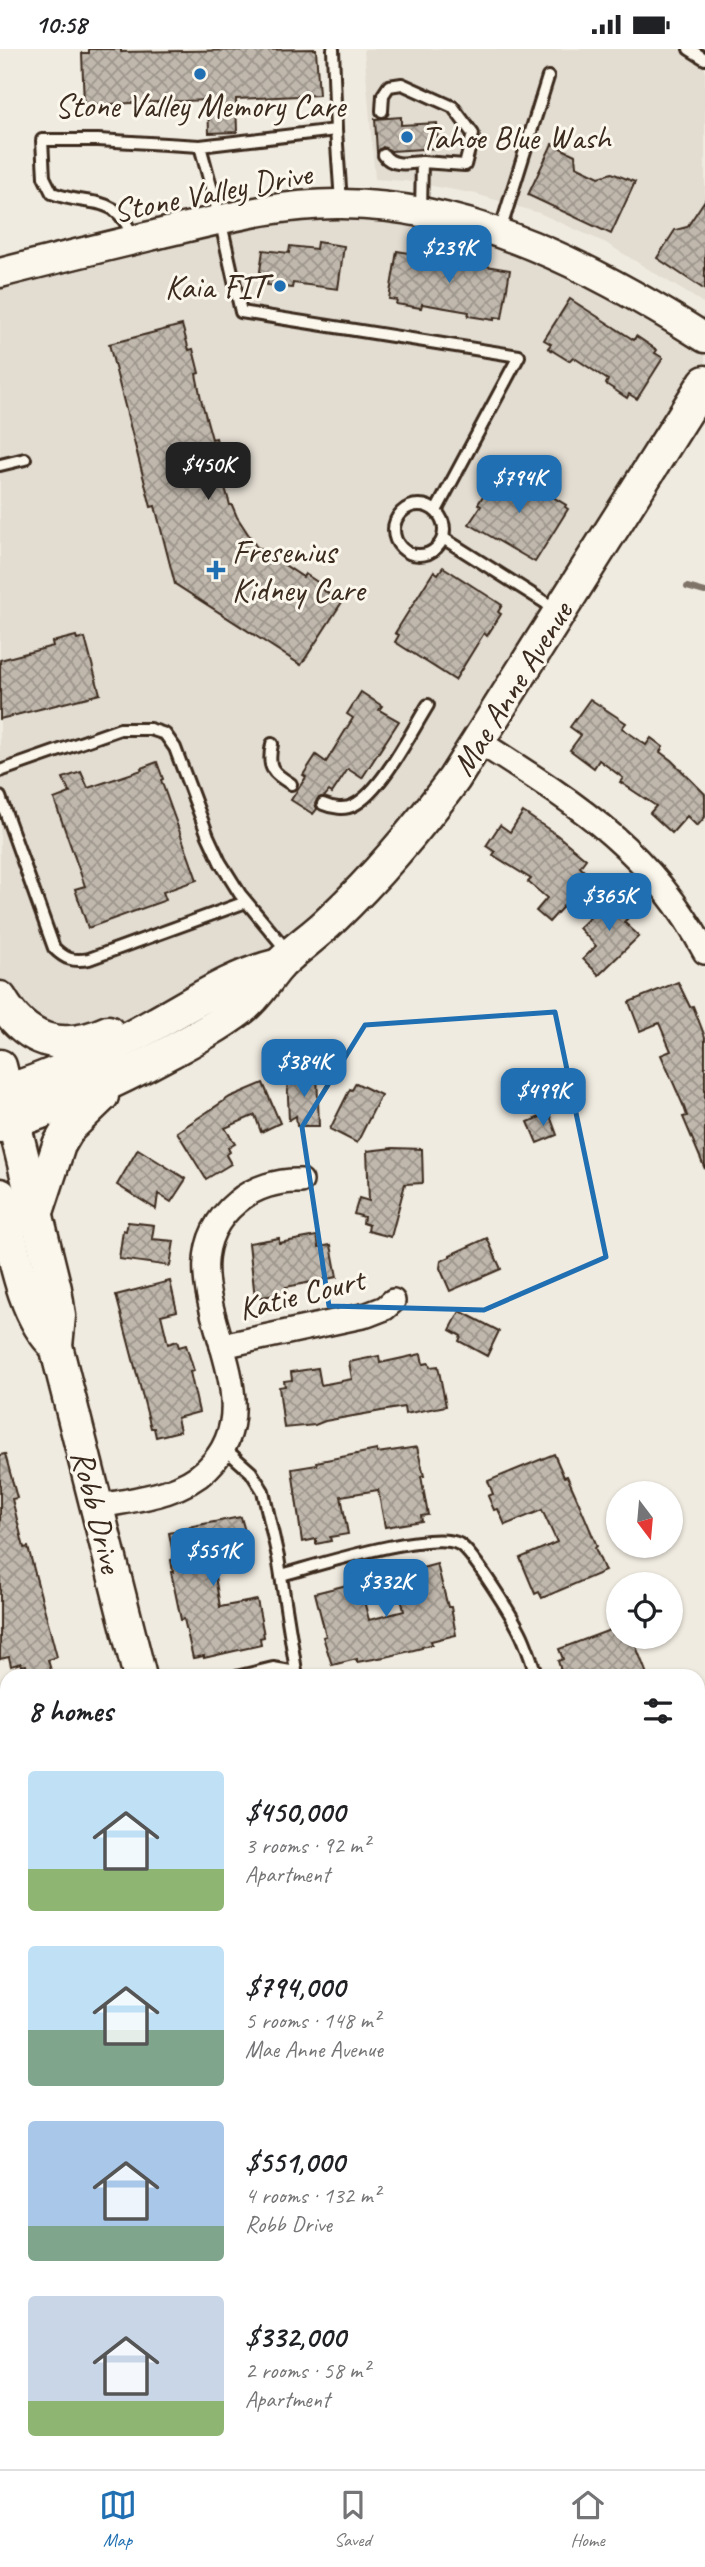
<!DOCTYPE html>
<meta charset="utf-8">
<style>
body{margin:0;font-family:Caveat,sans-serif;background:#f2f2f2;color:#202124;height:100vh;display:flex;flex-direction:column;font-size:26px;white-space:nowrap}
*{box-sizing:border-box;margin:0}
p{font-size:23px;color:#757577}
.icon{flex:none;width:38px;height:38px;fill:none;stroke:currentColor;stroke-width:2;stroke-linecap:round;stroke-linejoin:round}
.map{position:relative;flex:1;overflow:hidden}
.drawer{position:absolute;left:0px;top:1620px;width:705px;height:800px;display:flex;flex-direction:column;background:#fff;border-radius:21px 21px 0 0;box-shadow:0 2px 5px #0004}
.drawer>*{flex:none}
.needle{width:46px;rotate:164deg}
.tools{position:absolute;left:606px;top:1432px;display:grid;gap:14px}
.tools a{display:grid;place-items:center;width:77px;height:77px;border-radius:50%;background:#fff;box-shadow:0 2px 5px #0004;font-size:35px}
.price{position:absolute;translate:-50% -60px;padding:0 16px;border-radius:14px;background:#1f6fb2;color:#fff;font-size:23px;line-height:46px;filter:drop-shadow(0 2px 4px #0008)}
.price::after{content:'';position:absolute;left:50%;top:42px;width:21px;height:16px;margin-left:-10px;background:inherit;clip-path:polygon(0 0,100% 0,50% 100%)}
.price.active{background:#222;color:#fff}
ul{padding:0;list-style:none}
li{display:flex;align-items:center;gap:21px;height:175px;padding:0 28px}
li span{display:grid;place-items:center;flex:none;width:196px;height:140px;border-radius:7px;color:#555}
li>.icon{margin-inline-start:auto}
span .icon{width:84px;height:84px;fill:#fffc;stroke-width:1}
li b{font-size:30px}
h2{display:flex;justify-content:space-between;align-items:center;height:84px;padding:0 28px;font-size:30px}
.status{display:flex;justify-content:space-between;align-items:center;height:49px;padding:0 35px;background:#fff;direction:ltr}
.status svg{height:19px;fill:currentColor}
.dock{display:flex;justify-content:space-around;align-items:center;height:98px;border-top:2px solid #e0e0e0;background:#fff;font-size:19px;color:#757577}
.dock a{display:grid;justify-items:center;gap:4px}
.dock .active{color:#1f6fb2}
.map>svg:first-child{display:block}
.built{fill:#e2dcd1}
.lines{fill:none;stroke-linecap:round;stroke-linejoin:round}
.stream{stroke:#7f7367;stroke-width:6}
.building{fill:url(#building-cross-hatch);stroke:#3b2a1e;stroke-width:2}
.service-casing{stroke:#3b2a1e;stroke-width:16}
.minor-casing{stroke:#3b2a1e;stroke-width:28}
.tertiary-casing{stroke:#3b2a1e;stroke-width:33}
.secondary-casing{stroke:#3b2a1e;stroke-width:37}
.service{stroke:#fbf7ec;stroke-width:10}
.minor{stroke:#fbf7ec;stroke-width:23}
.tertiary{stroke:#fbf7ec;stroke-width:28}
.secondary{stroke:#fbf7ec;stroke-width:32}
.marked{fill:none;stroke:#1f6fb2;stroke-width:5;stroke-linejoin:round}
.poi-dot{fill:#1f6fb2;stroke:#fbf7ec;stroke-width:2.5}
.labels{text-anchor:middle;stroke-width:6;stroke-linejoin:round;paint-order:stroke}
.poi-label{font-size:33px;fill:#3b2a1e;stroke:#fbf7ec;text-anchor:start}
.street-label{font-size:33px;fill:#3b2a1e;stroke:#fbf7ec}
</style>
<div class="status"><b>10:58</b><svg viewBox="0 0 49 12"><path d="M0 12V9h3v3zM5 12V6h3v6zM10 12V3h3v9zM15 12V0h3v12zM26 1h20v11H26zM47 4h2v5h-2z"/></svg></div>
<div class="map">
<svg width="705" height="2420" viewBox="0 0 705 2420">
<defs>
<pattern id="building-cross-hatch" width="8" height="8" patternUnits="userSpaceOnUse" patternTransform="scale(1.75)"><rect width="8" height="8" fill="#c0b8ad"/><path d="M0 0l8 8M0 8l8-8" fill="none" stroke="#9d968c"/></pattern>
</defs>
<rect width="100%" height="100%" fill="#f0ebe0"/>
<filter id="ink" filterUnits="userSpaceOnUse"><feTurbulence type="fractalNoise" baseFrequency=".0143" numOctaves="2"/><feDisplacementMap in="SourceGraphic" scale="14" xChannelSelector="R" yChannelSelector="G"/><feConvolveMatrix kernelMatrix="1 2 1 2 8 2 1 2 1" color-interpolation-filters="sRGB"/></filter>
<g filter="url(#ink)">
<g class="built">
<polygon points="364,0 705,0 705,255 606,194 539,164 476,145 405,132 375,130"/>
<polygon points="308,164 476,177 705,290 705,333 454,730 306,894 106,984 69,994 0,949 0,224"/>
<polygon points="705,2112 705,2420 383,2420 381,2413 698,2413 698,2114"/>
</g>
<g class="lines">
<polyline class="stream" points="687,538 705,543"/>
</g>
<g class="building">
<polygon points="89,0 121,0 121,3 316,0 319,46 236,50 237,83 209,84 208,51 84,56 82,4 89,4"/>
<polygon points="401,68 401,76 437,74 438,99 391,102 383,98 377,103 375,70"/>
<polygon points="552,95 575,106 576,117 599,128 612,124 635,133 611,185 528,146"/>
<polygon points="705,151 705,241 657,209 675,181 687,178"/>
<polygon points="317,193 344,197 338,240 293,234 292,239 267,236 268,230 259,229 263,201 289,204 290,197 316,200"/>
<polygon points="397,202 510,221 502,269 494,268 494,271 468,267 469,263 422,255 421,259 396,255 397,251 389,250"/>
<polygon points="570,250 634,291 636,287 657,301 655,304 663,309 637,350 629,345 627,349 606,335 608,331 573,308 569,312 548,299 551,295 544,291"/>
<polygon points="182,276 189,301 193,300 199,324 196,325 201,350 212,390 216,389 222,413 218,414 230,456 232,456 237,468 256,497 303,528 305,525 325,538 323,541 342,553 301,616 175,535 155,457 151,458 109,295"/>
<polygon points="505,419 566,456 565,458 568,460 535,513 469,475 481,457 478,455 491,434 495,436"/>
<polygon points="443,518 502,556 498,563 501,565 487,587 484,584 455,631 395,593 399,586 395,584 434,522 438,525"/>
<polygon points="76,587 77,591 85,589 100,645 0,670 0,611 53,597 52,593"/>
<polygon points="361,643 382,657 379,661 399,672 362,729 348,720 332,744 329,742 325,747 318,749 315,755 317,760 313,765 291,751 306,728 303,726 316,706 326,713 353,669 347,665"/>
<polygon points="590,650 626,674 622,679 646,696 651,689 663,698 660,703 671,711 705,745 705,768 697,777 687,767 672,784 650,764 656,757 620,733 623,729 599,711 594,719 570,701 581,686 570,678"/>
<polygon points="157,713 163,730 161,731 197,831 163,843 166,851 88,879 75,840 85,837 54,750 70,744 63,729 81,723 88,739 142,721 141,719"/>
<polygon points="523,763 557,786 586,810 580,818 584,822 581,825 587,831 549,873 536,862 547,849 528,833 531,830 493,806 495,803 486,797 500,776 510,783"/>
<polygon points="616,843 635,862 624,873 639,887 599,926 583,910 596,897 579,879"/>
<polygon points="678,933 690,958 693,957 705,988 705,1120 683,1068 687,1067 684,1058 661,1006 671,1002 659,974 640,982 629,953"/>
<polygon points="317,1024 319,1077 297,1077 296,1067 289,1071 287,1025"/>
<polygon points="263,1034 280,1074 261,1083 255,1066 225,1079 235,1095 228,1099 230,1103 226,1106 231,1115 206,1130 177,1083 230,1048"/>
<polygon points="356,1034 381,1046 357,1094 330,1080 350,1040 352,1041"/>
<polygon points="549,1064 557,1086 537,1094 528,1073"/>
<polygon points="393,1099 422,1100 423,1134 405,1135 391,1188 368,1182 369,1176 363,1174 364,1168 354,1165 359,1149 369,1152 367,1102"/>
<polygon points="138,1100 186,1130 171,1153 158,1145 156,1160 117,1136"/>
<polygon points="128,1173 154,1176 152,1190 174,1192 170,1217 119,1210 123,1181 126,1182"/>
<polygon points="317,1187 319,1198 331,1196 337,1228 286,1238 287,1244 255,1249 249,1194 279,1189 279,1194"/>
<polygon points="487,1189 501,1220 450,1242 440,1219 441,1212 450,1208 450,1206"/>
<polygon points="170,1232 177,1262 161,1266 168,1295 177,1292 179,1298 186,1296 194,1322 190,1323 199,1363 177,1369 180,1382 156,1388 154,1379 151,1379 116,1246"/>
<polygon points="460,1262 499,1282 487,1307 459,1292 461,1287 450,1281"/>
<polygon points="421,1305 423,1315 429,1314 430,1318 438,1317 446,1357 405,1365 404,1358 325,1372 315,1376 284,1379 279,1338 285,1337 284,1332 292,1331 291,1323 318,1319 321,1336 352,1330 349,1313 379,1307 380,1314"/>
<polygon points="417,1398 424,1427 421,1427 428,1466 421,1467 422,1472 385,1478 378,1441 341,1447 348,1485 330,1488 331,1492 316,1495 316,1490 302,1493 292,1420 317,1416 316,1413 377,1401 377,1404"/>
<polygon points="5,1405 17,1449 12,1450 24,1499 28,1498 57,1608 48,1611 53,1628 29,1628 26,1616 22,1617 21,1614 11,1617 9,1608 0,1610 0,1406"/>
<polygon points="554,1405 564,1428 567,1427 578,1452 597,1497 595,1499 605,1522 542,1549 539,1543 535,1545 520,1509 557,1493 542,1461 505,1476 498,1460 494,1461 488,1447 493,1445 488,1432"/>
<polygon points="241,1468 249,1497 246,1497 250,1514 214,1521 220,1558 257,1551 263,1581 264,1588 260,1589 261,1596 204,1609 204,1607 193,1609 184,1570 181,1571 171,1523 173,1523 171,1511 174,1510 169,1484 178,1482 177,1480"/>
<polygon points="437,1515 448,1558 451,1558 456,1586 431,1592 432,1595 422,1598 422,1599 390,1607 357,1613 357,1610 332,1616 323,1588 326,1587 315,1544 359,1533 369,1571 404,1562 396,1526"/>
<polygon points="618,1578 618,1587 632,1587 648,1628 563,1628 558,1612 563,1610 559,1600"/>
</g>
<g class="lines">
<defs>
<g id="service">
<polyline points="333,0 336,81"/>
<polyline points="689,0 705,10"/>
<polyline points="382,62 383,46 389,37 402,35 453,58 473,85 465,116 422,113 421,161"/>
<path d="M384 106C392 118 409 114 422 113"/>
<polyline points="341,153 336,81 200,97 220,170 241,263 519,307 436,462"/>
<polyline points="500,182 548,28"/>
<path d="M134 191C115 141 92 160 52 144L44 128 42 91H98L200 97"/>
<polyline points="0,416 25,410"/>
<circle cx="419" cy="481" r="25"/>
<polyline points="443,489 557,561"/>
<path d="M272 695C267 719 272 723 291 735"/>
<polyline points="0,722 120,680 150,680 165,685 175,699 208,787 220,813 240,845 289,904"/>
<path d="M0 748 54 899C65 910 73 913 89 910L246 853"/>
<path d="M323 755C332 759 345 761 354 756 382 742 411 683 428 656"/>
<polyline points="224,1399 251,1423 263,1442 278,1508 297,1628"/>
<path d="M281 1526C315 1517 431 1480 459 1495 473 1503 514 1570 522 1587 528 1600 532 1614 537 1628"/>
<polyline points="236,1628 273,1619 296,1623"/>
</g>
<g id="minor">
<path d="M478 692C573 753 650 799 705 903"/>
<polyline points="222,1297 367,1266 385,1259 393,1252"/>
<path d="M97 1458C133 1450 179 1447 207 1420 288 1342 147 1227 237 1153 254 1138 279 1131 301 1132"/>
<polyline points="0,1764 7,1791"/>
<polyline points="0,1845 7,1843"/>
<polyline points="698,2082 705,2081"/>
<polyline points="0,2227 7,2225"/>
</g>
<path id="tertiary" d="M0 224C58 209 117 195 175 181 230 168 285 154 342 155 474 156 596 220 705 289"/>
<g id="secondary">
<path d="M0 949C25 993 62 1004 108 983"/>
<polyline points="0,1017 55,1240 59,1267 56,1297 140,1628"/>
<path d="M0 1044C53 1028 105 1003 153 976 195 953 232 927 279 916"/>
<path d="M0 1077C60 1059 115 1033 170 1003 194 990 220 976 242 959 258 947 267 929 280 915 296 899 316 886 332 870 377 827 417 780 454 730L705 333"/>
<path d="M0 1146C12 1191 21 1266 56 1297"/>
<polyline points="37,1163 59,1096 69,1079 102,1047"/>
<polyline points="341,2413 343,2420"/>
</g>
</defs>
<use href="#service" class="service-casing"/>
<use href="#minor" class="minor-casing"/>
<use href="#tertiary" class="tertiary-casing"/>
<use href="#secondary" class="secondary-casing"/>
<use href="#service" class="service"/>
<use href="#minor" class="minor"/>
<use href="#tertiary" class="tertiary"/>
<use href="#secondary" class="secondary"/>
</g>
</g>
<path class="marked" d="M555 963 606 1208 484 1261 329 1257 302 1078 365 976Z"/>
<g class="poi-dot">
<circle cx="200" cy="25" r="7"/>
<circle cx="407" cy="88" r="7"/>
<circle cx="280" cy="237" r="7"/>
<path d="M212.5 510.5h7v7h7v7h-7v7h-7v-7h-7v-7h7z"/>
</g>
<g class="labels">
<g class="poi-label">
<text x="200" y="68" text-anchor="middle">Stone Valley Memory Care</text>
<text x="421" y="100">Tahoe Blue Wash</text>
<text x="266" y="249" text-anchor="end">Kaia FIT</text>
<text x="232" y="514">Fresenius<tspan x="232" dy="38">Kidney Care</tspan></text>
</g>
<g class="street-label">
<text transform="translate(212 142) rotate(-11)" y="12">Stone Valley Drive</text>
<text transform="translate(511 639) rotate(-58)" y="12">Mae Anne Avenue</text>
<text transform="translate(301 1244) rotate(-14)" y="12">Katie Court</text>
<text transform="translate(98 1462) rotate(76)" y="12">Robb Drive</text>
</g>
</g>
</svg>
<div class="tools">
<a><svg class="needle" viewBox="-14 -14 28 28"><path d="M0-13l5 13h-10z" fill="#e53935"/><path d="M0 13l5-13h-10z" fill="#757577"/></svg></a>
<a><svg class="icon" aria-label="locate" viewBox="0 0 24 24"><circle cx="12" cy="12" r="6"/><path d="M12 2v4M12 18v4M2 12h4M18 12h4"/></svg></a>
</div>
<b class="price" style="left:449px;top:236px">$239K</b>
<b class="price active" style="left:208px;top:453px">$450K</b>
<b class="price" style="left:519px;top:466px">$794K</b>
<b class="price" style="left:609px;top:884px">$365K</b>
<b class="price" style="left:304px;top:1050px">$384K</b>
<b class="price" style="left:543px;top:1079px">$499K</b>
<b class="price" style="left:213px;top:1539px">$551K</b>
<b class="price" style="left:386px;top:1570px">$332K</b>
<section class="drawer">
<h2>8 homes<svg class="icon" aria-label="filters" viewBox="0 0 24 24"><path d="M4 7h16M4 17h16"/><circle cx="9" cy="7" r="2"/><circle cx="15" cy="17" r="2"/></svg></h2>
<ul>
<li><span style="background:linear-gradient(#bfe0f5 70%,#8fb573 0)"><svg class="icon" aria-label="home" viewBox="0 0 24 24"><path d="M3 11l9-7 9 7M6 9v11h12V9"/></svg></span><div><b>$450,000</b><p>3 rooms · 92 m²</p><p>Apartment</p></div></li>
<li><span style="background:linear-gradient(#bfe0f5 60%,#7fa58c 0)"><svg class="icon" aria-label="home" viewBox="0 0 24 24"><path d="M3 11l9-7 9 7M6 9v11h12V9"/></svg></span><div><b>$794,000</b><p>5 rooms · 148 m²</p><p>Mae Anne Avenue</p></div></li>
<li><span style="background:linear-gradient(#a9c7e8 75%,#7fa58c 0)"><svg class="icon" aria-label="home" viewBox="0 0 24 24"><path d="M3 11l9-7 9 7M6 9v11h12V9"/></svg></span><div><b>$551,000</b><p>4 rooms · 132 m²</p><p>Robb Drive</p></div></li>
<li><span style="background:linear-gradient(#c9d6e8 75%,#8fb573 0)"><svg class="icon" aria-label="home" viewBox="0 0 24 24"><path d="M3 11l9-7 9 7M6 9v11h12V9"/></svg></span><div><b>$332,000</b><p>2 rooms · 58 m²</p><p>Apartment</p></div></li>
</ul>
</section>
</div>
<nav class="dock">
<a class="active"><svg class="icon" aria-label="map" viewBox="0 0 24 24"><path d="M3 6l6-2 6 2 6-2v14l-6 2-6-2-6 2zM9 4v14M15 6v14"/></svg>Map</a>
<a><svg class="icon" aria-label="saved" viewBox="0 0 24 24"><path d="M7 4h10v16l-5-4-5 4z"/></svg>Saved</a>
<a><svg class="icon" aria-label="home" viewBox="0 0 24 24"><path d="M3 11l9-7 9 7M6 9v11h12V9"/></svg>Home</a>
</nav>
